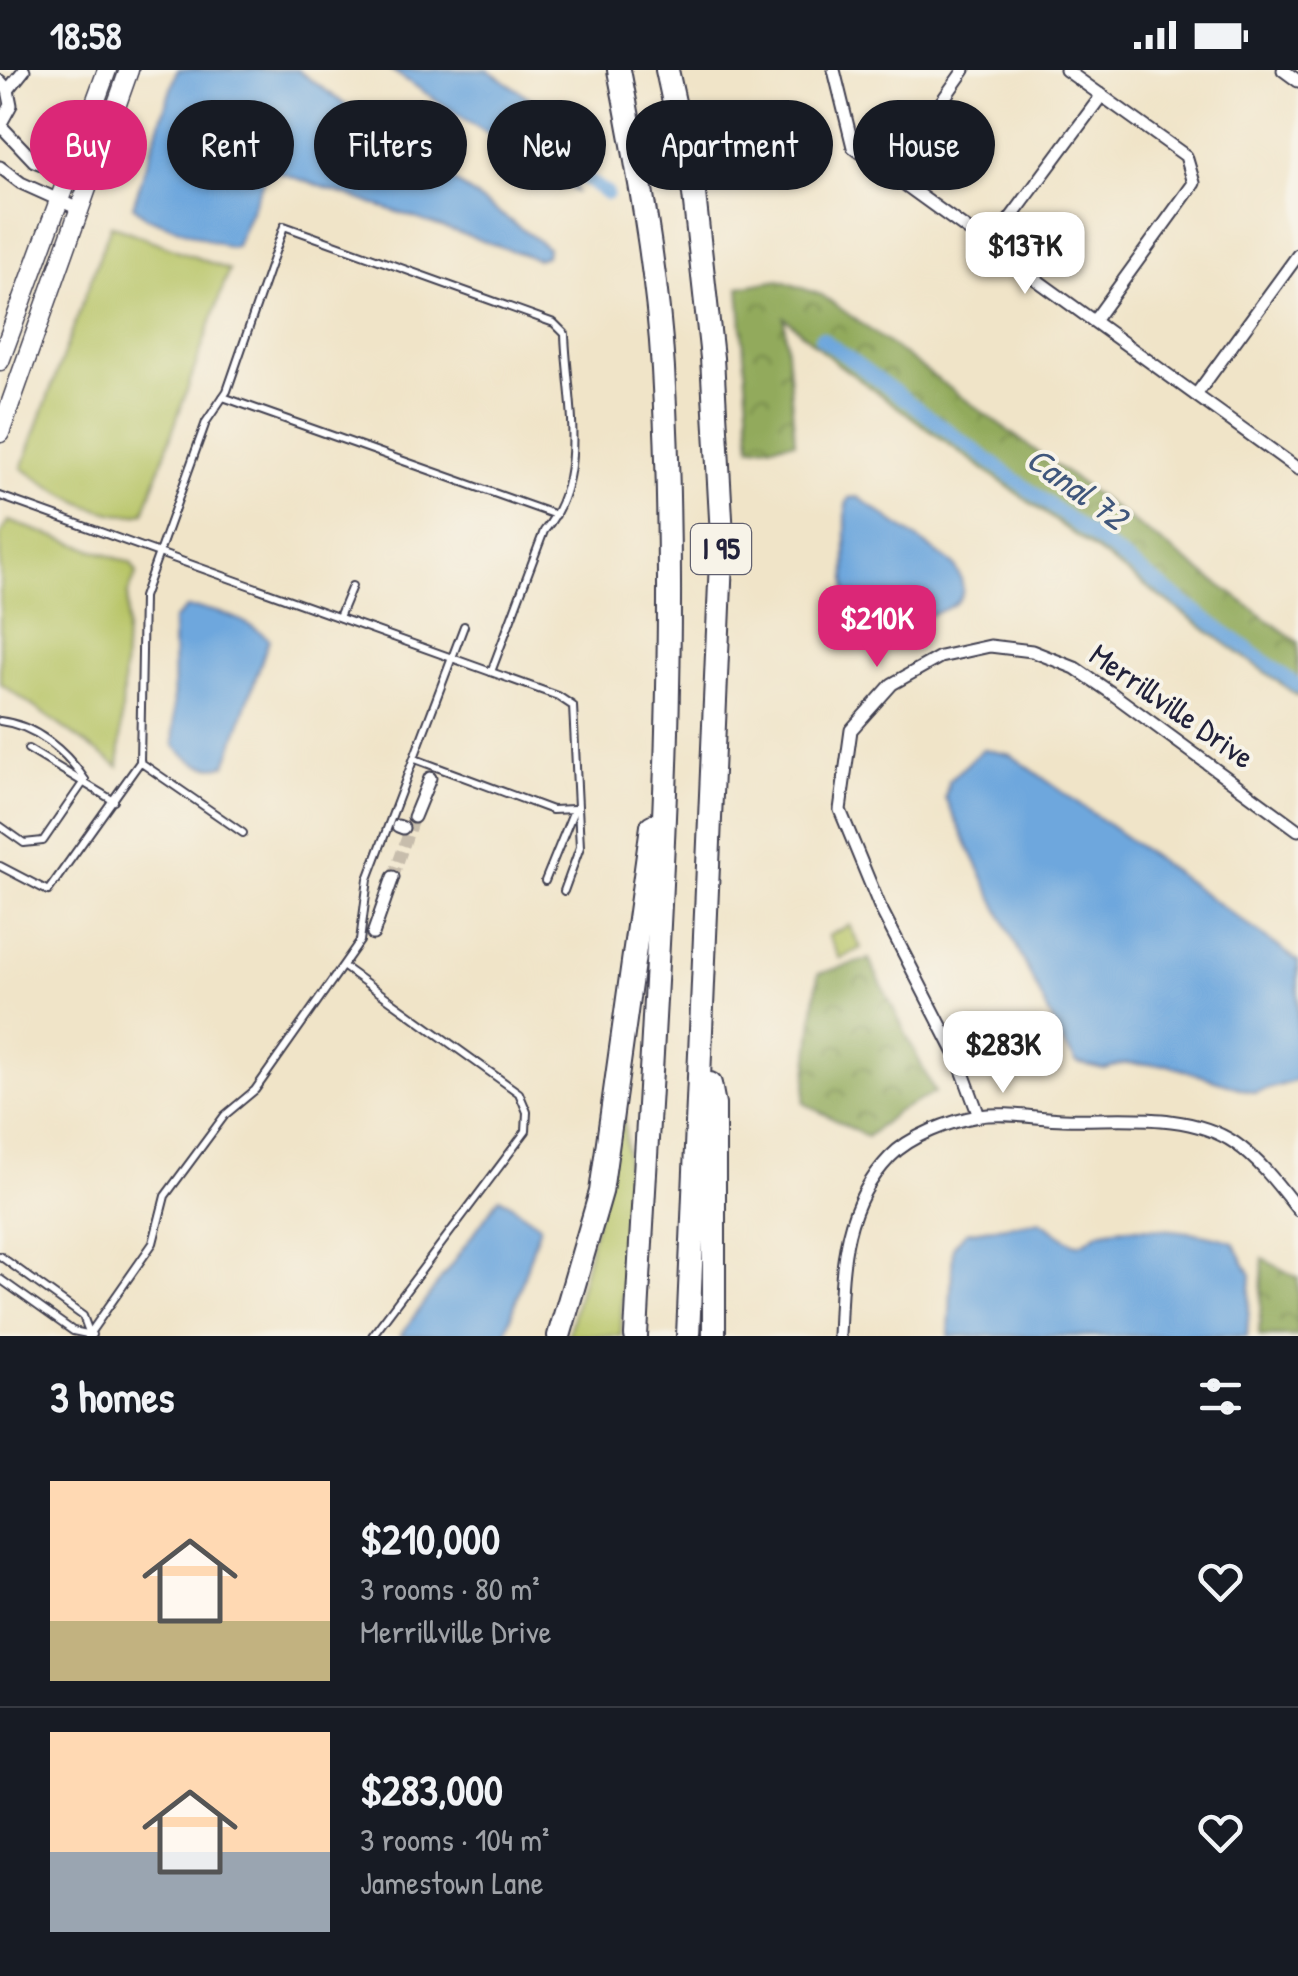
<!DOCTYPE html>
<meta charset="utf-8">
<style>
body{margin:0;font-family:"Patrick Hand",sans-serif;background:#242831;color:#f1f3f6;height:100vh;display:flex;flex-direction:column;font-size:38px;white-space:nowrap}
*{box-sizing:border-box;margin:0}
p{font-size:32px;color:#9ea1a6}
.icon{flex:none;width:55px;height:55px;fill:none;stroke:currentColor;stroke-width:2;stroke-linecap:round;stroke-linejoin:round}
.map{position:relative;height:1266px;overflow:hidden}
.details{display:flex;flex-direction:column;background:#171b24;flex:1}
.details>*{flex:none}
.guide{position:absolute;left:30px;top:30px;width:1240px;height:90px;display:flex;gap:20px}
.price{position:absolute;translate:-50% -85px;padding:0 22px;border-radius:20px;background:#fff;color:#222;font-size:32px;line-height:65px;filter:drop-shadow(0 2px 5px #0008)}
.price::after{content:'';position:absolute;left:50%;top:60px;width:30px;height:22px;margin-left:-15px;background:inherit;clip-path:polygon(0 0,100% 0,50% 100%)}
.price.current{background:#db2777;color:#fff}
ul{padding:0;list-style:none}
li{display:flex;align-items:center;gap:30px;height:250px;padding:0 50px}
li+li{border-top:2px solid #363941}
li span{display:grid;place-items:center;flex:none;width:280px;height:200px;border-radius:0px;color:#555}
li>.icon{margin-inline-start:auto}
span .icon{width:120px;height:120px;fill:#fffc;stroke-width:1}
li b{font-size:42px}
h2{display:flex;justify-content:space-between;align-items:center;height:120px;padding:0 50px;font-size:42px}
.tag{padding:0 35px;border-radius:45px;background:#171b24;box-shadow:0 2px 8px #0004;font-size:35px;line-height:90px}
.tag.current{background:#db2777;color:#fff}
.status{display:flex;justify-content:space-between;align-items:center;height:70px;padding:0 50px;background:#171b24;direction:ltr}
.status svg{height:28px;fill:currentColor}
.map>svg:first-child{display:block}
.green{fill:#b8c567;stroke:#6d7451;stroke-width:2.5}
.forest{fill:url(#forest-crowns);stroke:#5a664c;stroke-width:2.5}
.water{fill:#6ea7dd;stroke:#48648c;stroke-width:2.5}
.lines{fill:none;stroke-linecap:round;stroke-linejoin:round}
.canal{stroke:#6ea7dd;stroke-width:14}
.street-tunnel{stroke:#c7bdac;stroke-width:11;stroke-dasharray:11 5.5;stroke-linecap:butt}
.lane-casing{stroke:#413f50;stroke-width:10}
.street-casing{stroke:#413f50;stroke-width:15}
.secondary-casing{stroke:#413f50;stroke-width:21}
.highway-casing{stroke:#413f50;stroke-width:26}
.lane{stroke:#fff;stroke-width:6}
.street{stroke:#fff;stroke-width:11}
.secondary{stroke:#fff;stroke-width:18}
.highway{stroke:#fff;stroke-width:22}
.labels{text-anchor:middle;stroke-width:8;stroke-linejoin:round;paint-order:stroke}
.shield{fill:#f7f3e8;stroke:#62616f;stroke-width:2.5}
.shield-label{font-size:30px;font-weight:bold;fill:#22223b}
.street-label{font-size:32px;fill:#22223b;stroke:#f7f3e8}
.water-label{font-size:35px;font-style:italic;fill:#40577c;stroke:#f7f3e8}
</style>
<div class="status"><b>18:58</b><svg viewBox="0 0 49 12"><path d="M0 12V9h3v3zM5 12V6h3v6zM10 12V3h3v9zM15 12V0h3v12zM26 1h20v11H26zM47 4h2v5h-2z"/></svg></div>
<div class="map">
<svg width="1298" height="1266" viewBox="0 0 1298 1266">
<defs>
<pattern id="forest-crowns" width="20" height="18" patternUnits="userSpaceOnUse" patternTransform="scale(2.5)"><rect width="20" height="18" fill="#92aa5c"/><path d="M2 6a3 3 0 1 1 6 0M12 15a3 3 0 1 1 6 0" fill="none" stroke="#778a4d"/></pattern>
</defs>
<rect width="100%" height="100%" fill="#f7f3e8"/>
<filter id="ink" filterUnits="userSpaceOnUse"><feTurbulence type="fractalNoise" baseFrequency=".01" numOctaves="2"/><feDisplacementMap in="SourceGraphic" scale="20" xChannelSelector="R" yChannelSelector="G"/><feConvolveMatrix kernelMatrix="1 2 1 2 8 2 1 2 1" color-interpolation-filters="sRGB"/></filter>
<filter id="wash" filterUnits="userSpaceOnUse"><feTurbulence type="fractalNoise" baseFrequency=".0048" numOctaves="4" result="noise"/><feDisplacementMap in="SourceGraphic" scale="40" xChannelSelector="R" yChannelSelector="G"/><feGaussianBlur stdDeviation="2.25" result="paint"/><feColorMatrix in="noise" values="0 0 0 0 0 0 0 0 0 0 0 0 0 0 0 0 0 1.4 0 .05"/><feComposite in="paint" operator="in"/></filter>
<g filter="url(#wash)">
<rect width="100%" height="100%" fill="#f0e4c8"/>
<g class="green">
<path d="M111 155 229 200 144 443C107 454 52 419 22 398Z"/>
<polygon points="9,451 131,493 137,503 128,523 119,697 0,613 0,465"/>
<polygon points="849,855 861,878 840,889 828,866"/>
<polygon points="623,1042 627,1086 621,1266 568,1266"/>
</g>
<g class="forest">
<polygon points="779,210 822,225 1298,572 1298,626 835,292 784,247 795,372 751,377 739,217"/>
<polygon points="869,889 935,1023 896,1042 867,1067 804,1033 818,904"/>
<polygon points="1263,1189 1298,1208 1298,1266 1259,1266"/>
</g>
<g class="water">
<polygon points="177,0 297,0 540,172 547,178 546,186 537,189 275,101 265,107 236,176 230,178 146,147 133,136"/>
<polygon points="391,0 488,0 567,53 576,122"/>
<path d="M858 427 954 495C981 538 938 539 913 552 884 566 856 587 846 540V435L849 428Z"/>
<path d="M186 538C215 538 248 550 269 569L226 695C203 701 189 691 174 675L173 550Z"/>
<polygon points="983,679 1011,685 1298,891 1298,1010 1255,1023 1168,995 1126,993 1104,999 1077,993 1064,975 945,728 949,711"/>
<polygon points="500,1127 540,1155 505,1266 400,1266"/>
<path d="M1039 1151C1050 1155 1069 1175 1079 1174 1086 1173 1093 1165 1100 1162 1131 1153 1202 1161 1233 1172L1251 1205 1247 1266H949L953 1177 966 1162Z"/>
</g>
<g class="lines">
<g class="canal">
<polyline points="559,89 607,124"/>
<polyline points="821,268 1298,616"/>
</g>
</g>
</g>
<g filter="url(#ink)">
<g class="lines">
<polyline class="street-tunnel" points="393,807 414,747"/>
<defs>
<g id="lane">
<polyline points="223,327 556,445"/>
<polyline points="0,426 558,626 573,636 580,777 564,821"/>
<polyline points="339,547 352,516"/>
<path d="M0 651C35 655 66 681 85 710"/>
<polyline points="28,679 114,731"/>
<polyline points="415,689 552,740 574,739"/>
<polyline points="140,692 243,763"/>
<polyline points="0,756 24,773 43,771 85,710"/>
<path d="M0 796 48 821 140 692 143 527 206 352 227 321 284 156 554 253 565 264C567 329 590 407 544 461L491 602"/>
<polyline points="545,811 574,740"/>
<polyline points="344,897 519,1023 527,1042 526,1061 372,1266"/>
<polyline points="0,1186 83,1246 89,1262"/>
<polyline points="0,1209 73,1261 92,1265"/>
<polyline points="88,1266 153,1173 165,1126 225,1045 255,1020 360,871 368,809 464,556"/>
</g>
<g id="street">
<polyline points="834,0 853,77 1298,399"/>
<polyline points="1066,0 1186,86 1194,113 1094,251"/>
<polyline points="1283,0 1298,11"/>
<polyline points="0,11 8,20 11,35 0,55"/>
<polyline points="8,20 24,0"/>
<polyline points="0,55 34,91 91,114"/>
<polyline points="0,97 21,113 81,140"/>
<polyline points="890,105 964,0"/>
<polyline points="990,176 1102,25"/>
<polyline points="1196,325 1298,185"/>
<polyline points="414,747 430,708"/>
<polyline points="398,756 403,758"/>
<polyline points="373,864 393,807"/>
<polyline points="979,1046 958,989 880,837 840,740 851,660 892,614 940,587 990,576 1032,581 1075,598 1110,622 1298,760"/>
<path d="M839 1266C842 1200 841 1138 890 1087 910 1066 950 1051 979 1046 1005 1042 1036 1048 1063 1049 1118 1051 1186 1040 1235 1073 1260 1090 1280 1117 1298 1140"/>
</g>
<g id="secondary">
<polyline points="0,291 107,0"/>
<polyline points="0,363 129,0"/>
</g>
<g id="highway">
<path d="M619 0C638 99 657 198 663 299 682 620 652 945 636 1266"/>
<polyline points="667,0 694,124 712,288 722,466 688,1266"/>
<polyline points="710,1014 714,1035 714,1266"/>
<polyline points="559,1266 601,1122 652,756"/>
</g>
</defs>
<use href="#lane" class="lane-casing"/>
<use href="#street" class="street-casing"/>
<use href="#secondary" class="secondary-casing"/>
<use href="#highway" class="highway-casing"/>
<use href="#lane" class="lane"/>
<use href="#street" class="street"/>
<use href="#secondary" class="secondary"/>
<use href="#highway" class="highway"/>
</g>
</g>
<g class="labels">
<rect class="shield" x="691" y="454" width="60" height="50" rx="8"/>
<g class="shield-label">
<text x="721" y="489">I 95</text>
</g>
<g class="street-label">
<text transform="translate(1172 636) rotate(35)" y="11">Merrillville Drive</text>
</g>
<g class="water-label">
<text transform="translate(1077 418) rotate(36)" y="12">Canal 72</text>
</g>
</g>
</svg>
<b class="price" style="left:1025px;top:227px">$137K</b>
<b class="price current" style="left:877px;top:600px">$210K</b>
<b class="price" style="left:1003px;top:1026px">$283K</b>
<div class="guide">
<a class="tag current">Buy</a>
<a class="tag">Rent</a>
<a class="tag">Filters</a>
<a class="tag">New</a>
<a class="tag">Apartment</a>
<a class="tag">House</a>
</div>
</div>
<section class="details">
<h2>3 homes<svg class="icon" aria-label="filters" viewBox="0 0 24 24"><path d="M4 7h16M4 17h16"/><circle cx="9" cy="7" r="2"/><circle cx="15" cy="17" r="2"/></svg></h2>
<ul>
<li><span style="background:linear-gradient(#ffd9b3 70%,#c2b280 0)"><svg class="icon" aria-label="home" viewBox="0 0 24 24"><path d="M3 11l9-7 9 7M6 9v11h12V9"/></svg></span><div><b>$210,000</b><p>3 rooms · 80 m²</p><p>Merrillville Drive</p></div><svg class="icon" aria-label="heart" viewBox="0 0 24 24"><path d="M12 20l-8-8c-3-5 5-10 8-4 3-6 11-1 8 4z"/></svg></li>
<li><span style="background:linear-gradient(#ffd9b3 60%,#9aa5b1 0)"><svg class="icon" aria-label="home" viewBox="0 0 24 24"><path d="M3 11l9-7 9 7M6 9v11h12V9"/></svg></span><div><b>$283,000</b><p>3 rooms · 104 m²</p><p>Jamestown Lane</p></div><svg class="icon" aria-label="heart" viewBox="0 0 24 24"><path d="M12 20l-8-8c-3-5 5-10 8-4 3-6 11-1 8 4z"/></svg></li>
</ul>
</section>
